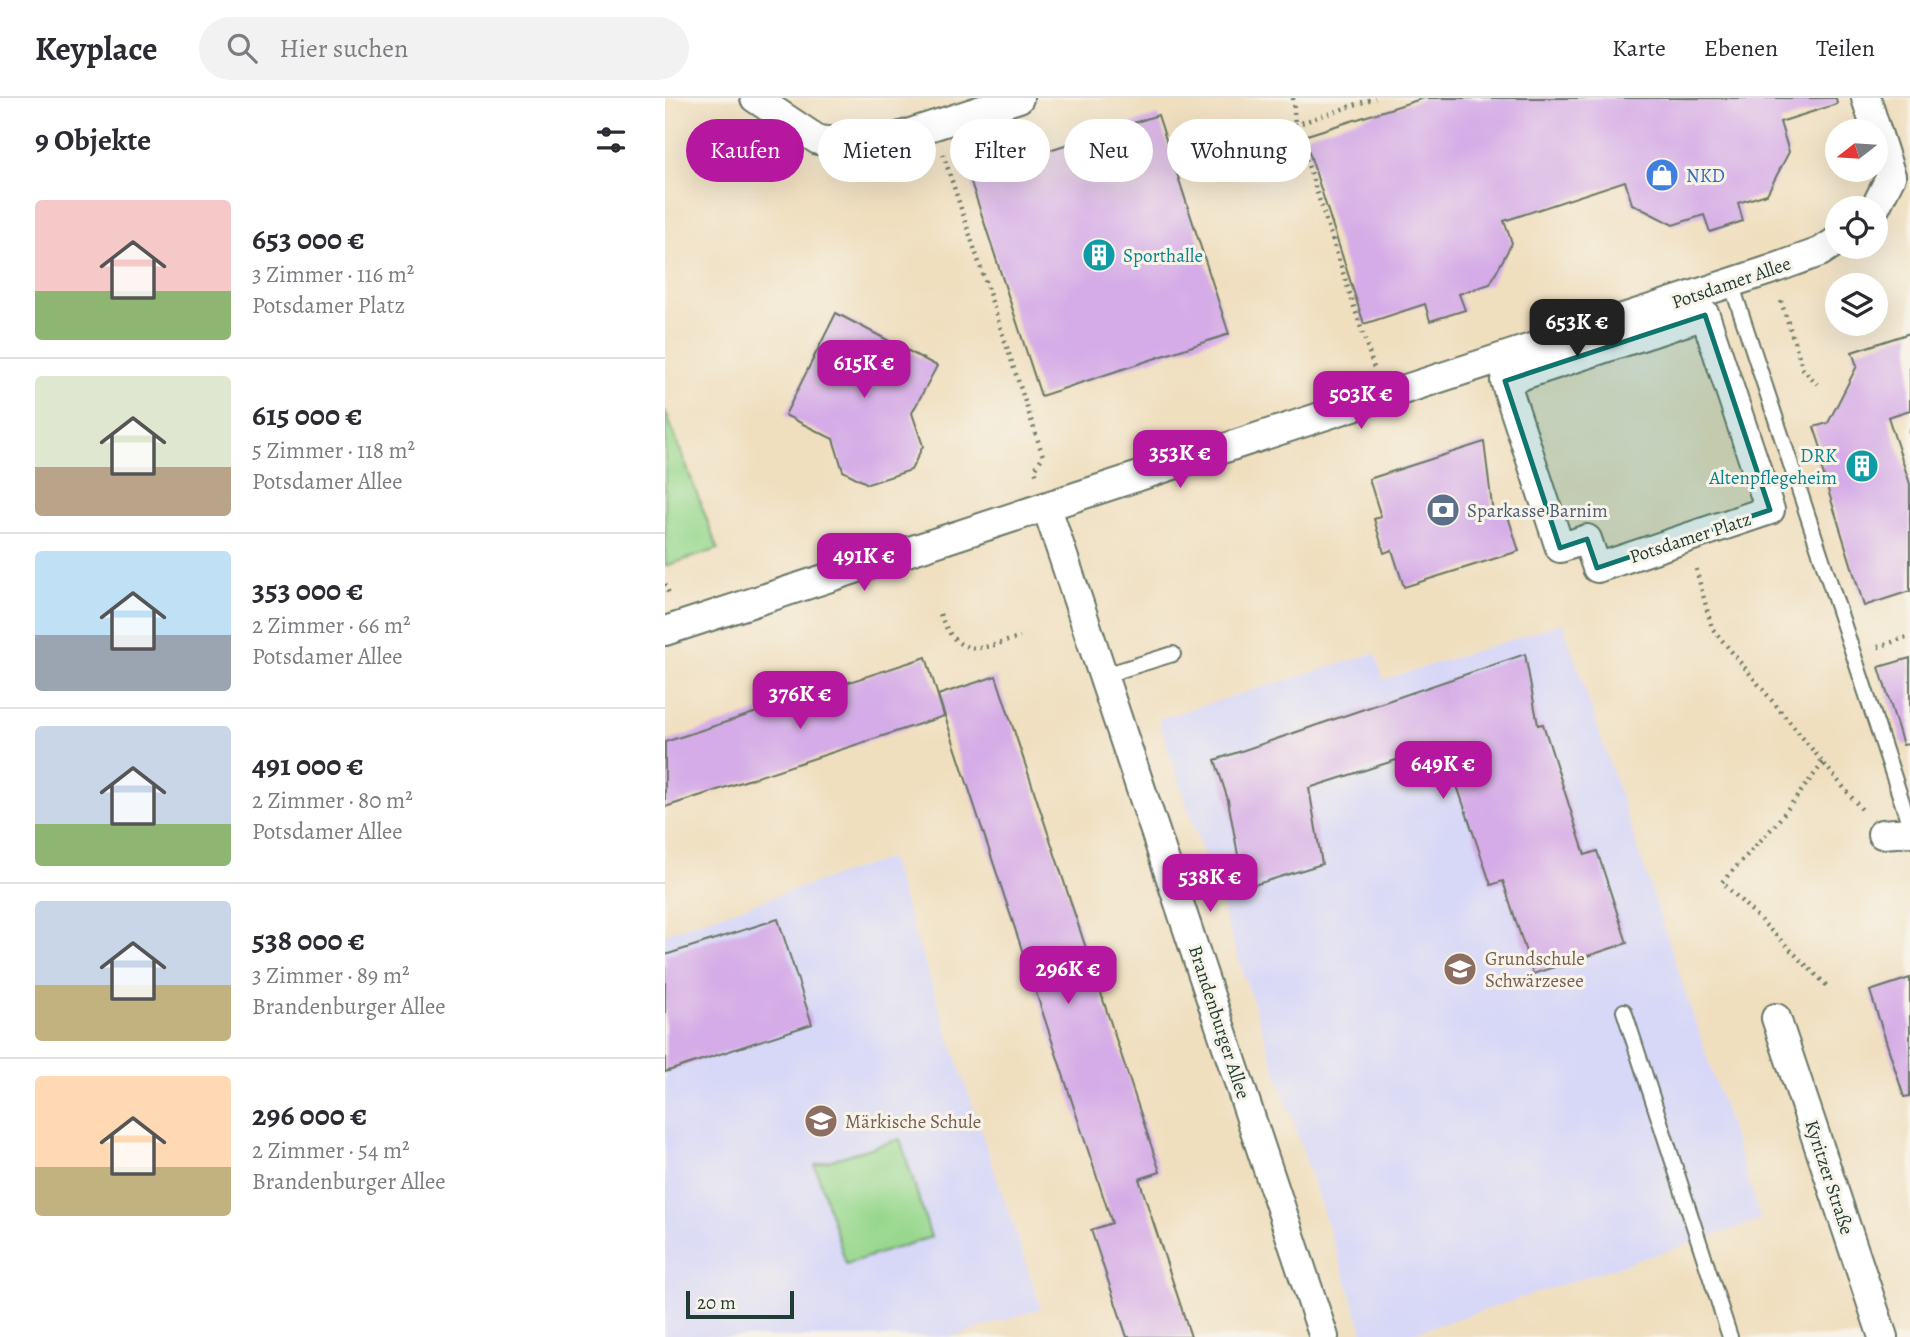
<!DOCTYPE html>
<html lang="de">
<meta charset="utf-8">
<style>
body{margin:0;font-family:Alegreya,serif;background:#f2f2f3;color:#2b2b33;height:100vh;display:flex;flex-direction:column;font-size:26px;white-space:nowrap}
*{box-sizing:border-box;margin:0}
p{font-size:23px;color:#7c7c81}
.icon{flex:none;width:38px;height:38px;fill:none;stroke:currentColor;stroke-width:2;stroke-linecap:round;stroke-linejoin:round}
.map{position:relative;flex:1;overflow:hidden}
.panel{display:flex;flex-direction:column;background:#fff;width:665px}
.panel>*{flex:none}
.guide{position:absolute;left:21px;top:21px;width:665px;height:63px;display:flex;gap:14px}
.needle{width:46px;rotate:253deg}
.tools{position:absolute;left:1160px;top:21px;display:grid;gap:14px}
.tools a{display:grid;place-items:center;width:63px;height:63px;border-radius:50%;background:#fff;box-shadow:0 7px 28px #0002;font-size:35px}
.scale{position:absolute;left:21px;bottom:18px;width:108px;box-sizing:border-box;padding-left:7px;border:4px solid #1f3d34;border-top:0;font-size:19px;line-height:24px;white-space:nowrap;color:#1f3d34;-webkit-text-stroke:5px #f7f3e8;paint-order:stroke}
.price{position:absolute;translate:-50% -60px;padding:0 16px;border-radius:14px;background:#b5179e;color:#fff;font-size:23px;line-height:46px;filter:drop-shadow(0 2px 4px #0008)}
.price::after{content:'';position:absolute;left:50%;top:42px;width:21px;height:16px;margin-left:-10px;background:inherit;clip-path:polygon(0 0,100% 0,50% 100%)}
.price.current{background:#222;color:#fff}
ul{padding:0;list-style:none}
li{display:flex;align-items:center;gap:21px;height:175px;padding:0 35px}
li+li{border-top:2px solid #e1e1e2}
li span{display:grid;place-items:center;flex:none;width:196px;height:140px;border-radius:7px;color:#555}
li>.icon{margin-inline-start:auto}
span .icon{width:84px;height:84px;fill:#fffc;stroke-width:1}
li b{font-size:30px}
h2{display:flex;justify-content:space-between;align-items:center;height:84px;padding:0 35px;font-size:30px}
.pill{padding:0 24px;border-radius:32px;background:#fff;box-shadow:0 7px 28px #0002;font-size:24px;line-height:63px}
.pill.current{background:#b5179e;color:#fff}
header{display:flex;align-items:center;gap:42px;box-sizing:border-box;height:98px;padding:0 35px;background:#fff;border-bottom:2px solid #e1e1e2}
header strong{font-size:33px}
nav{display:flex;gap:38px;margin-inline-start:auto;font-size:24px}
.search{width:490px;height:63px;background:#f2f2f3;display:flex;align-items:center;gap:18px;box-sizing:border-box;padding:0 24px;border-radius:38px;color:#7c7c81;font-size:26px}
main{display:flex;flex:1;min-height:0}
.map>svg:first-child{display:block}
.built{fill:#d7d7f8}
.green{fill:#98d88e;stroke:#5c8a61;stroke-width:2}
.building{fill:#d5ace7}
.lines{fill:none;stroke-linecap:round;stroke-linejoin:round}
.lane-casing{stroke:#687665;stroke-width:18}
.street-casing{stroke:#687665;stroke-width:32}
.path{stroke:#687665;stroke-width:4.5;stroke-dasharray:2 5;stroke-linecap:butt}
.lane{stroke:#fff;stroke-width:14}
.street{stroke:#fff;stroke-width:28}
.marked{fill:#0f766e;fill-opacity:0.2;stroke:#0f766e;stroke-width:5;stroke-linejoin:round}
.labels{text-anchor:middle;stroke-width:6;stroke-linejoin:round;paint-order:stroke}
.shop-label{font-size:19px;fill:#366cbe;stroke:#f7f3e8;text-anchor:start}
.culture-label{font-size:19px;fill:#0d838f;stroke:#f7f3e8;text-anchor:start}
.street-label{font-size:19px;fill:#1f3d34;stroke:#f7f3e8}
.service-label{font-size:19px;fill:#4e5e75;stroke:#f7f3e8;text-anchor:start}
.education-label{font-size:19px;fill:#785e54;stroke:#f7f3e8;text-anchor:start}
</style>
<header>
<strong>Keyplace</strong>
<div class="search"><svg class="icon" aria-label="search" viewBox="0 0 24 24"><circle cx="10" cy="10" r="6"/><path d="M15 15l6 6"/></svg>Hier suchen</div>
<nav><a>Karte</a><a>Ebenen</a><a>Teilen</a></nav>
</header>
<main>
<section class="panel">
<h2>9 Objekte<svg class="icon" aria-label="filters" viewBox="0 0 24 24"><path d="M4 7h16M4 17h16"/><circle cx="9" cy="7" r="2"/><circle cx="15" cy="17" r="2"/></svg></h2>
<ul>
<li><span style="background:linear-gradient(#f6c9c9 65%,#8fb573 0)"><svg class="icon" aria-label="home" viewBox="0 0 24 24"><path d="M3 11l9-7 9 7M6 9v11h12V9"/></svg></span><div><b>653 000 €</b><p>3 Zimmer · 116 m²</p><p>Potsdamer Platz</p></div></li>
<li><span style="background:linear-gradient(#dfe7d0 65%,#b9a48a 0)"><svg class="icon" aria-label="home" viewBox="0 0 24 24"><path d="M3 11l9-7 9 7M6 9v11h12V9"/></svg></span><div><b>615 000 €</b><p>5 Zimmer · 118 m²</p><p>Potsdamer Allee</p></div></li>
<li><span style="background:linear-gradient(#bfe0f5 60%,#9aa5b1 0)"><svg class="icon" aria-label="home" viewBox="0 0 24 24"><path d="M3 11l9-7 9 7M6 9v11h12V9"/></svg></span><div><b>353 000 €</b><p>2 Zimmer · 66 m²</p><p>Potsdamer Allee</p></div></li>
<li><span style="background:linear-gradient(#c9d6e8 70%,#8fb573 0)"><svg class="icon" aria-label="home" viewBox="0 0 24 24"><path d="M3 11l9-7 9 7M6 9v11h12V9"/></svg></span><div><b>491 000 €</b><p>2 Zimmer · 80 m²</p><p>Potsdamer Allee</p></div></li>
<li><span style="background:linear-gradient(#c9d6e8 60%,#c2b280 0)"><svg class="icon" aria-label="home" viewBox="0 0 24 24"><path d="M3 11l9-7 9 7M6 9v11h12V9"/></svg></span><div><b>538 000 €</b><p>3 Zimmer · 89 m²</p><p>Brandenburger Allee</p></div></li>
<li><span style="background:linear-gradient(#ffd9b3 65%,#c2b280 0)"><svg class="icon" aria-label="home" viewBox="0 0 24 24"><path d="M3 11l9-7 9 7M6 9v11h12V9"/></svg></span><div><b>296 000 €</b><p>2 Zimmer · 54 m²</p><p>Brandenburger Allee</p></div></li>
</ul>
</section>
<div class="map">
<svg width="1245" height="1239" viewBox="0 0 1245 1239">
<rect width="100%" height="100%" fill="#f7f3e8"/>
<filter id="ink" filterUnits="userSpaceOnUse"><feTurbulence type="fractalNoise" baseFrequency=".0143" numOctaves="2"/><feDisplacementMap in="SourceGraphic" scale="14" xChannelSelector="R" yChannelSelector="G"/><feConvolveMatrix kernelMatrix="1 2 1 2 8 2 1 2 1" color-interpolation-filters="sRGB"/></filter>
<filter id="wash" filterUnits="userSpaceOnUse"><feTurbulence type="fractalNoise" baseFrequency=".00686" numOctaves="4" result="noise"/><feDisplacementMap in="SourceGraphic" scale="28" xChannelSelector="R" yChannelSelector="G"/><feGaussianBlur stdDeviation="1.57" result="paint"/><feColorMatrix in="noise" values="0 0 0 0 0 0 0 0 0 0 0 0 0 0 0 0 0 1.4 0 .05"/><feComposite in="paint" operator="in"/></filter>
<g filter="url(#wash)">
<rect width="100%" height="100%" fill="#f0dfbf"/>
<g class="built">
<polygon points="898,525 1096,1122 736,1239 700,1239 493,621 710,555 719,582"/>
<polygon points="224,760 376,1210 288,1239 0,1239 0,835"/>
</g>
<g class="green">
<polygon points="0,312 53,451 0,468"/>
<polygon points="235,1041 266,1139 181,1166 150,1067"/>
</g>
<g id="blocks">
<g class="building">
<polygon points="759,0 1171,0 1172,6 1115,24 1124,54 1102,96 1073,105 1078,123 1045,134 1039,117 1008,127 967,106 960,83 839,123 847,145 825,186 794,196 800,212 765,223 760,206 699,226 639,38"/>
<polygon points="493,17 564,236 376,298 304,78"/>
<polygon points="171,215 272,268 247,315 258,348 246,372 203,386 178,373 168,341 120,317"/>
<polygon points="1245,235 1245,312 1223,319 1245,386 1245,493 1199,508 1155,366 1161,365 1149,329 1163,325 1192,268 1187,254"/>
<polygon points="819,344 828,416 841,412 854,453 739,489 727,452 719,455 709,421 716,419 704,381"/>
<polygon points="860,556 873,627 878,626 920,757 932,753 962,845 868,876 838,783 826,787 778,647 644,690 657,766 579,790 563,702 550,662"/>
<polygon points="261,559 279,618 0,709 0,644"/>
<polygon points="1245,560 1245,646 1238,647 1214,569"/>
<polygon points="331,578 495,1074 474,1081 526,1239 462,1239 426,1132 447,1125 273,597"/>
<polygon points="113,821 147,926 0,974 0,857"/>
<polygon points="1245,880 1245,998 1239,999 1205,893"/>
</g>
</g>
</g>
<g filter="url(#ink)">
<use href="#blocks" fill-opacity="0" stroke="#687665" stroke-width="2"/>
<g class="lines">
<defs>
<g id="lane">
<polyline points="1066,185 1245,728"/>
<polyline points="440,577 508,556"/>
<polyline points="959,913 1065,1239"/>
</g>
<g id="street">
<polyline points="90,0 153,42 205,48 354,0"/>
<polyline points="1201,0 1226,78"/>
<polyline points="1210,110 1226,78"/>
<polygon points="1040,217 1105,412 932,470 922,441 895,450 840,283"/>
<polyline points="382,410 659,1239"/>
<polyline points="0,533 1105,172 1155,154 1172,143"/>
<polyline points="1217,736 1245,734"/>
<polyline points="1111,920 1218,1239"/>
</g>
</defs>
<use href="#lane" class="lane-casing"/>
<use href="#street" class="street-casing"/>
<g class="path">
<polyline points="628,0 630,27 709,270"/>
<polyline points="630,27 710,0"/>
<polyline points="278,56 378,358 370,371 372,378"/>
<polyline points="1116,203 1138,271 1152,286"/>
<polyline points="1243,332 1245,333"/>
<polyline points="1031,471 1047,530 1198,713"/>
<polyline points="0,486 5,498"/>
<path d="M275 516C293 563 316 551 355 539"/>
<polyline points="1213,549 1245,538"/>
<polyline points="1158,665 1110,727 1057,784 1164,890"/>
</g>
<use href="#lane" class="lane"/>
<use href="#street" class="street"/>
</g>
</g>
<path class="marked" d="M1040 217 1105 412 932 470 922 441 895 450 840 283Z"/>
<defs>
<symbol id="shop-disc" viewBox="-11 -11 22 22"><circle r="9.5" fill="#3f7fe0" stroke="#f7f3e8"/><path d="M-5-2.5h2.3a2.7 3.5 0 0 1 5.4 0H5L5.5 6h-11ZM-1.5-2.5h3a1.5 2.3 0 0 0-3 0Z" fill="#fff"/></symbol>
<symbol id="building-disc" viewBox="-11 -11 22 22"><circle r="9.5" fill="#0f9aa8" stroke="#f7f3e8"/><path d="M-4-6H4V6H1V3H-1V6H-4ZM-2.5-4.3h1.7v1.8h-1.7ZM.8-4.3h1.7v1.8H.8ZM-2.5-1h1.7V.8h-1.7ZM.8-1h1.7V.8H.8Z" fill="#fff"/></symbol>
<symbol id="bank-disc" viewBox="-11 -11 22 22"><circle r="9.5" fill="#5c6f8a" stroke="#f7f3e8"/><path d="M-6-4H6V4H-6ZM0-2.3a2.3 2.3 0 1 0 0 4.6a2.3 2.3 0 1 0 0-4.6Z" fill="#fff"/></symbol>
<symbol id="school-disc" viewBox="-11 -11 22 22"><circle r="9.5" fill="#8d6e63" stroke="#f7f3e8"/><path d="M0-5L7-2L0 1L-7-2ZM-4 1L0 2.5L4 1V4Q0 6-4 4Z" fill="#fff"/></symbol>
</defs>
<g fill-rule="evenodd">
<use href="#shop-disc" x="978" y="58" width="38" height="38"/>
<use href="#building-disc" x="415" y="138" width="38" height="38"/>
<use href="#building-disc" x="1178" y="349" width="38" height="38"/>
<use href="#bank-disc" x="759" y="393" width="38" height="38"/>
<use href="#school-disc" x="776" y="852" width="38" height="38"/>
<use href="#school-disc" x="137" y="1004" width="38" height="38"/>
</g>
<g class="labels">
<g class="shop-label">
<text x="1021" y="84">NKD</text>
</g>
<g class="culture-label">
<text x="458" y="164">Sporthalle</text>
<text x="1172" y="364" text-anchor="end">DRK<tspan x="1172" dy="22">Altenpflegeheim</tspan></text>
</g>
<g class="street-label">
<text transform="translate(1066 184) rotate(-19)" y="7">Potsdamer Allee</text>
<text transform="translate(1025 439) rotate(-18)" y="7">Potsdamer Platz</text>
<text transform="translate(555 924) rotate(72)" y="7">Brandenburger Allee</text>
<text transform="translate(1165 1079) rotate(72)" y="7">Kyritzer Straße</text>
</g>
<g class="service-label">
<text x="802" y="419">Sparkasse Barnim</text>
</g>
<g class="education-label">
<text x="820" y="867">Grundschule<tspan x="820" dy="22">Schwärzesee</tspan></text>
<text x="180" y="1030">Märkische Schule</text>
</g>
</g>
</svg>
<div class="tools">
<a><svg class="needle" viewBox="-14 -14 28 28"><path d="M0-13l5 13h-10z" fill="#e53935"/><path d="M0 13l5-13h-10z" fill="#7c7c81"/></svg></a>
<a><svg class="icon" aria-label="locate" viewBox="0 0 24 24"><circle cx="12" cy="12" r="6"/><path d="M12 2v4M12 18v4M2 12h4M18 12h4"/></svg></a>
<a><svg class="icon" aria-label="layers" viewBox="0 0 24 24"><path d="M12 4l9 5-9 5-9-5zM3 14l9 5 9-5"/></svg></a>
</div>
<div class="scale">20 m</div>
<b class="price current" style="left:912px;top:261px">653K €</b>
<b class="price" style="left:199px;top:302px">615K €</b>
<b class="price" style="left:696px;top:333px">503K €</b>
<b class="price" style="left:515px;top:392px">353K €</b>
<b class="price" style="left:199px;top:495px">491K €</b>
<b class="price" style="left:135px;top:633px">376K €</b>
<b class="price" style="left:778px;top:703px">649K €</b>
<b class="price" style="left:545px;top:816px">538K €</b>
<b class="price" style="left:403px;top:908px">296K €</b>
<div class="guide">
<a class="pill current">Kaufen</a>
<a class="pill">Mieten</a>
<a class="pill">Filter</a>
<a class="pill">Neu</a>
<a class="pill">Wohnung</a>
</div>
</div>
</main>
